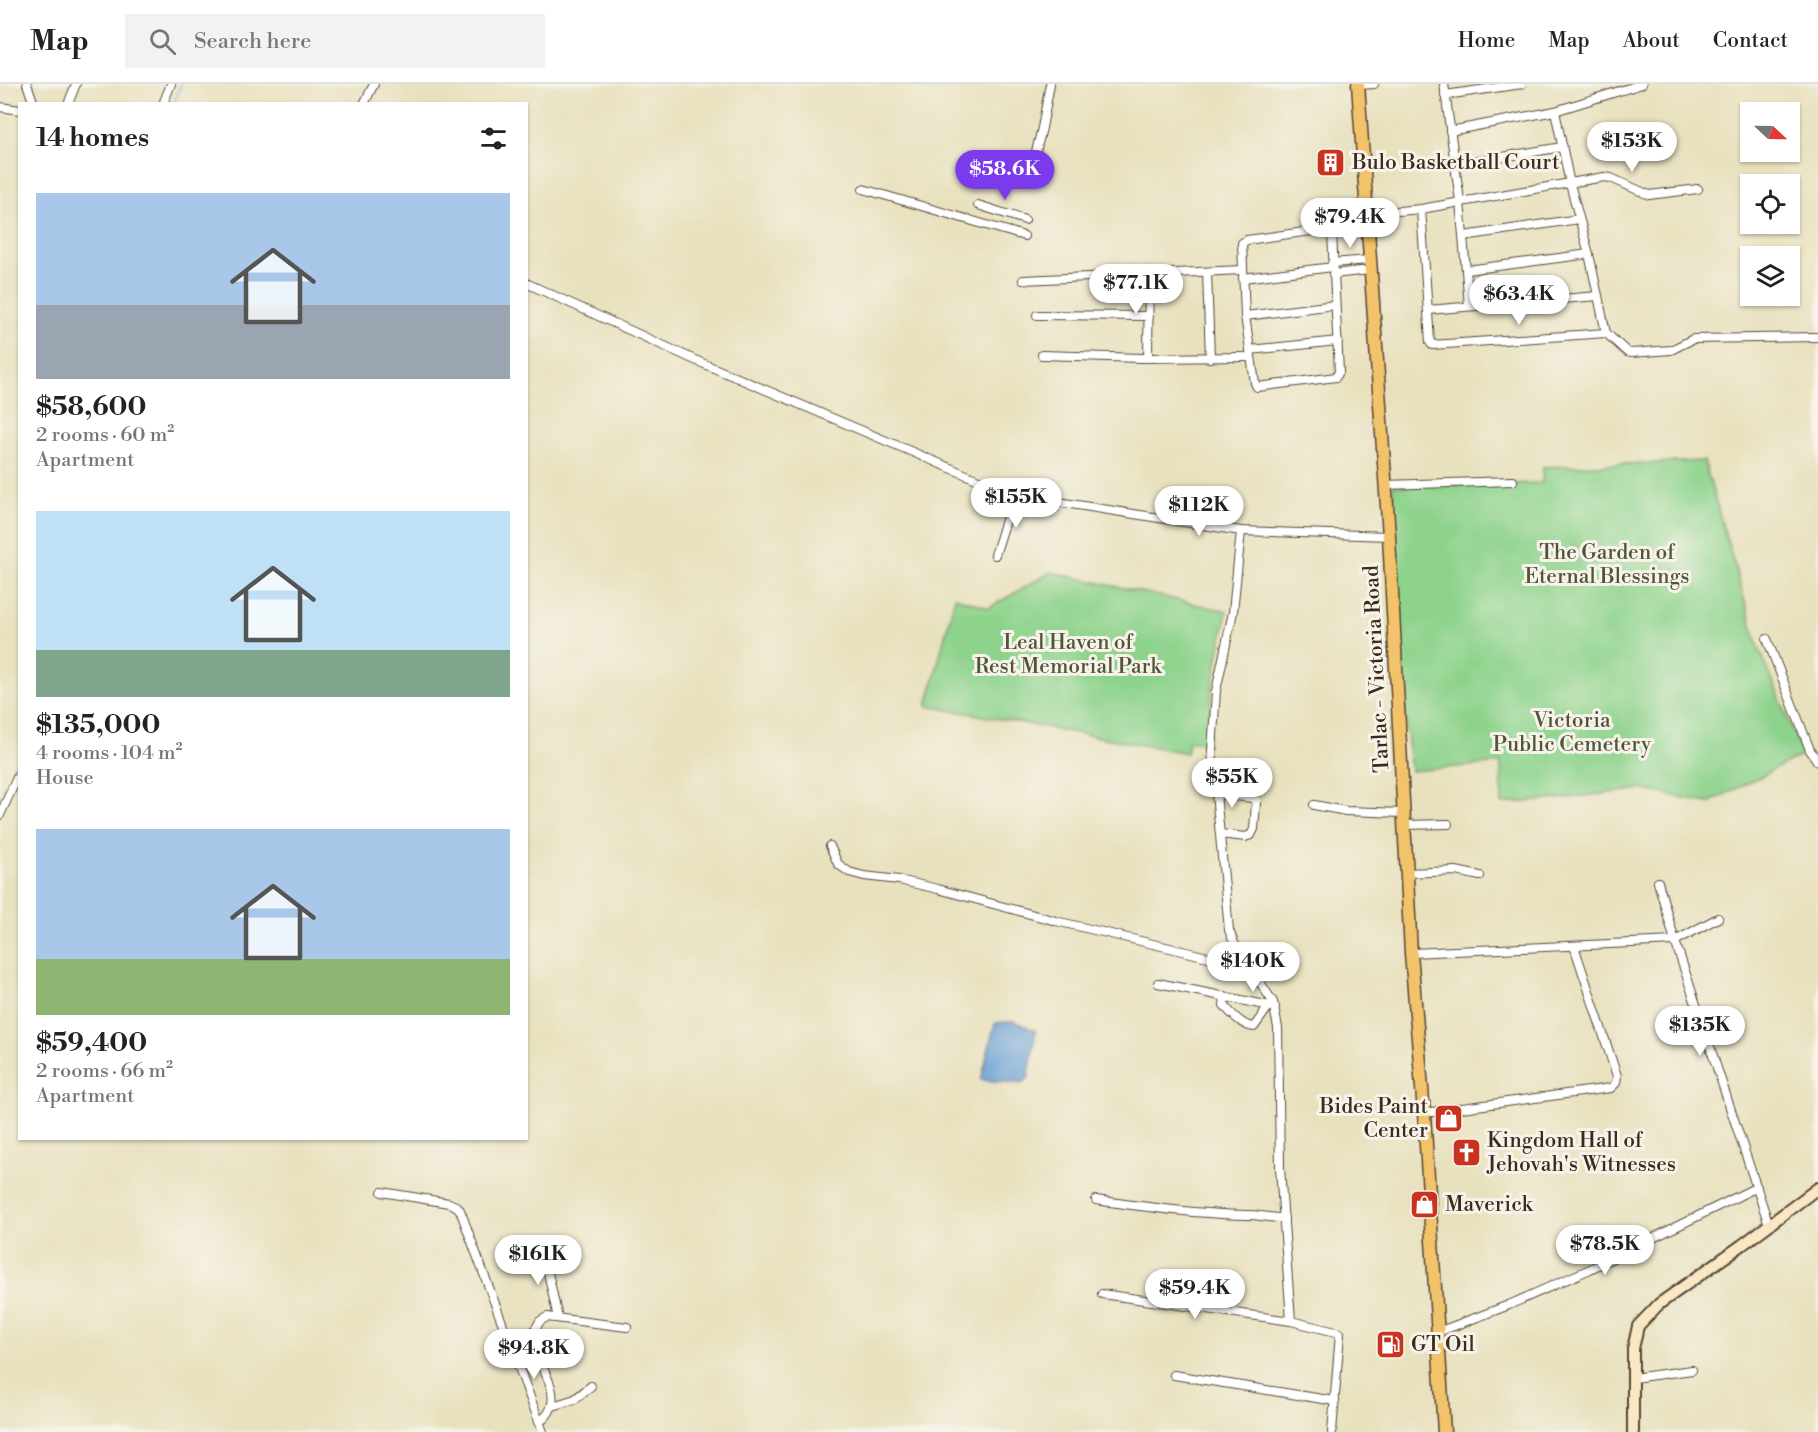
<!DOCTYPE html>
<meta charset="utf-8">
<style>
body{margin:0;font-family:"Libre Bodoni",serif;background:#f2f2f2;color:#222;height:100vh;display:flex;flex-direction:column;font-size:22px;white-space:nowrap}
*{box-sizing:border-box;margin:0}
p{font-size:20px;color:#767676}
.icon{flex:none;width:33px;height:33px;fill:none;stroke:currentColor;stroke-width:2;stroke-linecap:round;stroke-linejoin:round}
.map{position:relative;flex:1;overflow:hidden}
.side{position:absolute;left:18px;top:18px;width:510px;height:1038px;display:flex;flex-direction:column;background:#fff;border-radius:0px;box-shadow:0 2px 4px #0004}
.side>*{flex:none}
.needle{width:39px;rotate:112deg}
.tools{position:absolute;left:1740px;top:18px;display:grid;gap:12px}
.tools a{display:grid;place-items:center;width:60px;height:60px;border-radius:0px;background:#fff;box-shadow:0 2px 4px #0004;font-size:30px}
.price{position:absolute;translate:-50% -51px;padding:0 14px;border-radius:21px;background:#fff;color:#222;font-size:20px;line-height:39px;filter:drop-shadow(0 2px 3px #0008)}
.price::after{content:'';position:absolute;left:50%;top:36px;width:18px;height:14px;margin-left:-9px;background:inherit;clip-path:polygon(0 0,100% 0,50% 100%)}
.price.active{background:#7c3aed;color:#fff}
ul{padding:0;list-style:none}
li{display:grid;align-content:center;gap:12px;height:318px;padding:0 18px}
li span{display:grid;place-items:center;height:186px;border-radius:0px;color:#555}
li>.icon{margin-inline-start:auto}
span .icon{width:108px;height:108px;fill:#fffc;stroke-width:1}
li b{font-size:26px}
h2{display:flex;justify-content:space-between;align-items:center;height:72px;padding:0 18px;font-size:26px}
header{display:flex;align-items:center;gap:36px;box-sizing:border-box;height:84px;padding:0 30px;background:#fff;border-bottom:2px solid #e0e0e0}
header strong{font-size:28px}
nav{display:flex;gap:33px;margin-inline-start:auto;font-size:21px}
.search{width:420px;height:54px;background:#f2f2f2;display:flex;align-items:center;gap:15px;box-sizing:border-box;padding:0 21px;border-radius:0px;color:#767676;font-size:22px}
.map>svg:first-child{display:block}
.green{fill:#8dd38c;stroke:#647e55;stroke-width:1.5}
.water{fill:#669ed4;stroke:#506479;stroke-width:1.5}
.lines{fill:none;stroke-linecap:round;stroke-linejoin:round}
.stream{stroke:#669ed4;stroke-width:2}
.minor-casing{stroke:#554536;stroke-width:10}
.secondary-casing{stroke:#554536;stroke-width:14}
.primary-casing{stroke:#554536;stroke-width:15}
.minor{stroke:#fff;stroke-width:8}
.secondary{stroke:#fae7c3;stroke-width:10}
.primary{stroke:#f2c36a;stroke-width:12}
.labels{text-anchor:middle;stroke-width:6;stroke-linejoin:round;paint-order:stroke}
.poi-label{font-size:21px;fill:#3b2a1e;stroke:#f7f3e8;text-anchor:start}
.park-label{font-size:21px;fill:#50543a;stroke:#f7f3e8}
.street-label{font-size:21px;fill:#3b2a1e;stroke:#f7f3e8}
</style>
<header>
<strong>Map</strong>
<div class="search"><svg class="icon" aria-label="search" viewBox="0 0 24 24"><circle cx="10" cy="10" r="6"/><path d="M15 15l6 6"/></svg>Search here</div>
<nav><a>Home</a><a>Map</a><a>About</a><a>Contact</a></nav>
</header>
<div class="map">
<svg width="1818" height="1348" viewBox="0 0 1818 1348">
<rect width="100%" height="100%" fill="#f7f3e8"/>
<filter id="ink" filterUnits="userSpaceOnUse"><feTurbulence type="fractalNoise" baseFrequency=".0167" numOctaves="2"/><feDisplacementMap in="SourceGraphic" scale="12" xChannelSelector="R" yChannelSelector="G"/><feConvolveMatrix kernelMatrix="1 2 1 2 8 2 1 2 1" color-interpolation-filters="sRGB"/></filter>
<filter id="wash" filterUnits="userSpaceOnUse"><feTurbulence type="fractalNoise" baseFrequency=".008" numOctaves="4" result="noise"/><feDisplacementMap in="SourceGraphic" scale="24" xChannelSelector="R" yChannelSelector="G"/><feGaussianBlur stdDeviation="1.35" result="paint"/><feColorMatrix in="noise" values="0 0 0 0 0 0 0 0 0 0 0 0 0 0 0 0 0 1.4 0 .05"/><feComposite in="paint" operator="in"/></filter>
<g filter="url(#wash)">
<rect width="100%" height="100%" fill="#e8e1be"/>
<g class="green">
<polygon points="1704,377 1757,559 1803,671 1708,719 1641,705 1559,715 1502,720 1501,679 1411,687 1404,622 1393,402 1542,399 1543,383"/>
<polygon points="1051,488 1227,527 1212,606 1208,660 1189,657 1187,669 927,622 955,513 989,524"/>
</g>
<polygon class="water" points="1014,937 1036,947 1028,995 1021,999 981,996 995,939"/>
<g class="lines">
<polyline class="stream" points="174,20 181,0"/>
</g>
</g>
<g filter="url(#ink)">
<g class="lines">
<defs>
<g id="minor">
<polyline points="27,0 34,20"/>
<polyline points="1444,0 1460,117 1469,222"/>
<polyline points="1358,1 1374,0"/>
<polyline points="1445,11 1522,0"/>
<polyline points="68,20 76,0"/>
<polyline points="163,20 171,0"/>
<polyline points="364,20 374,0"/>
<polyline points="0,23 20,26"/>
<polyline points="1555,27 1570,100 1589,170 1606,249 1627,268 1631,269 1671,266 1693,255 1818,253"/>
<polyline points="1450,47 1555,27 1642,0"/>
<polyline points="1455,81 1562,63"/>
<polyline points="1032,83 1042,44 1050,0"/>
<polyline points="863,105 1024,152"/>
<polyline points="978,121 1025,136"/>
<polyline points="1421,125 1430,258 1432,261 1606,249"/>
<polyline points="1366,130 1421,125 1604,93 1611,94 1649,111 1698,105"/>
<polygon points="1325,145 1332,149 1339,288 1336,293 1257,303 1255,299 1245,232 1242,159 1247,156"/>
<polyline points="1464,152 1579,135"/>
<polyline points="1332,179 1369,176"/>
<polyline points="1467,186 1589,170"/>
<polyline points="1207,188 1210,274"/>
<polyline points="1333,190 1370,186"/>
<polyline points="1243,194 1333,183"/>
<polyline points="1023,196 1242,186"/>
<polyline points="526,199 695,276 1014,411 1241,447 1389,452"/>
<polyline points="1428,226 1598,212"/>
<polyline points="1037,231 1149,232"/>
<polyline points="1245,232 1335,221"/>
<polyline points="1250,266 1338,257"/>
<polyline points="1042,271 1142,274 1251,273"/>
<polyline points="1148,272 1149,191"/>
<polyline points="1385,401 1513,397"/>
<polyline points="1241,447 1233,528 1216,607 1212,667 1229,846 1234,859 1273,918 1278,944 1280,1084 1291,1237 1340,1249 1332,1348"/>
<polyline points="995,471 1014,411"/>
<polyline points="1767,555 1810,666 1818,678"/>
<polyline points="1216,710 1253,714 1256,715 1256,719 1254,745 1251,751 1245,753 1220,750"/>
<polyline points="1314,721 1346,727 1403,729"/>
<polyline points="0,731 20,687"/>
<polyline points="1404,741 1448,740"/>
<polyline points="830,762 838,780 849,788 864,792 899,796 938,805 1056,837 1250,883"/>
<polyline points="1407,789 1456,787 1480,792"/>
<polyline points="1658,798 1675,857 1769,1141"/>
<polyline points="1411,869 1675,857 1718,834"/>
<polyline points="1158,899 1275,923"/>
<path d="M1225 912 1224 921C1230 929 1244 943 1254 943L1269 922"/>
<polyline points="1424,1029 1611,1004 1616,999 1617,992 1574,862"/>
<polyline points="382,1108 449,1119 456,1122 460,1126 543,1348"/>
<path d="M1096 1116C1146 1123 1196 1130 1247 1131 1259 1131 1271 1134 1284 1134"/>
<polyline points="543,1166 558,1234"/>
<polyline points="1102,1210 1291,1237"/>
<polyline points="1438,1248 1509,1221 1590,1185 1757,1103"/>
<path d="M528 1257C540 1281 570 1318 539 1338"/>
<polyline points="517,1277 540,1237 547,1233 627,1243"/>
<polyline points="1174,1291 1335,1317"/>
<polyline points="1633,1294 1692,1286"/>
<polyline points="553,1322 575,1315 591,1302"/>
</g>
<polyline id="secondary" points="1633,1348 1633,1265 1638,1242 1659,1220 1742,1161 1818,1104"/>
<polyline id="primary" points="1358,0 1389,452 1411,869 1424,1029 1444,1348"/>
</defs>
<use href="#minor" class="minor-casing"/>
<use href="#secondary" class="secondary-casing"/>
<use href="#primary" class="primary-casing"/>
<use href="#minor" class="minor"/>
<use href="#secondary" class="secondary"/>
<use href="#primary" class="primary"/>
</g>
</g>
<defs>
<symbol id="building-square" viewBox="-11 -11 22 22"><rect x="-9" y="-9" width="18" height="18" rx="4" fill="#c8321e" stroke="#f7f3e8"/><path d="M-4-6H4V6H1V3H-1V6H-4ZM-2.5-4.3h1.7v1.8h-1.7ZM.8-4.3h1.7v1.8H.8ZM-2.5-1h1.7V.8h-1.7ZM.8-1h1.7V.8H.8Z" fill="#fff"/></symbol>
<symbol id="shop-square" viewBox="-11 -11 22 22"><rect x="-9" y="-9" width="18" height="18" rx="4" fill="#c8321e" stroke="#f7f3e8"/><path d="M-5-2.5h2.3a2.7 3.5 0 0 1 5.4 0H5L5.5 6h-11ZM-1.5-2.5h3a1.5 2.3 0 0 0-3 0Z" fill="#fff"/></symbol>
<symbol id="church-square" viewBox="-11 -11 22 22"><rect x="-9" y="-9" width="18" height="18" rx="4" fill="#c8321e" stroke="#f7f3e8"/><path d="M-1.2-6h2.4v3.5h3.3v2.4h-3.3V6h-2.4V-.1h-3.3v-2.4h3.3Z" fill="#fff"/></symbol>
<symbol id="fuel-square" viewBox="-11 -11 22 22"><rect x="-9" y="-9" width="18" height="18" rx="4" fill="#c8321e" stroke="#f7f3e8"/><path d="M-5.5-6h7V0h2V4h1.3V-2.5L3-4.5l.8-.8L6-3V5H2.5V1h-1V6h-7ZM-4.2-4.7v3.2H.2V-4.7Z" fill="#fff"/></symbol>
</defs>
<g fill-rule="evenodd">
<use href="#building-square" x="1314" y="62" width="33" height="33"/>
<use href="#shop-square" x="1432" y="1018" width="33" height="33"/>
<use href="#church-square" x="1450" y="1052" width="33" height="33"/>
<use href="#shop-square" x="1408" y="1104" width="33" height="33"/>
<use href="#fuel-square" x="1374" y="1244" width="33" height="33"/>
</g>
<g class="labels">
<g class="poi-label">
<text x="1352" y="85">Bulo Basketball Court</text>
<text x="1428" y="1029" text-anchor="end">Bides Paint<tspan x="1428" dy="24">Center</tspan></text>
<text x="1487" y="1063">Kingdom Hall of<tspan x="1487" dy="24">Jehovah's Witnesses</tspan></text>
<text x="1445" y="1127">Maverick</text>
<text x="1411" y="1267">GT Oil</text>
</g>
<g class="park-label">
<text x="1607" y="475">The Garden of<tspan x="1607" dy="24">Eternal Blessings</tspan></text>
<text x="1068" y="565">Leal Haven of<tspan x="1068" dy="24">Rest Memorial Park</tspan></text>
<text x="1572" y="643">Victoria<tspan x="1572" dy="24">Public Cemetery</tspan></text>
</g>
<g class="street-label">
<text transform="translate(1376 585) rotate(-93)" y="7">Tarlac - Victoria Road</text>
</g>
</g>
</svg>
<div class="tools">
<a><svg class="needle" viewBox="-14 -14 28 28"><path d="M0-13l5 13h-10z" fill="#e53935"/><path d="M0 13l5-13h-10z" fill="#767676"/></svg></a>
<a><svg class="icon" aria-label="locate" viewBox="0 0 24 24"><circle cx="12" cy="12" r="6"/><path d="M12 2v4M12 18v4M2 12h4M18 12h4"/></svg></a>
<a><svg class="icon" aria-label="layers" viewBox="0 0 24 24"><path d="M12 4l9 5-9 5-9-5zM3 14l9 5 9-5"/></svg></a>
</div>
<b class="price" style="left:1632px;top:89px">$153K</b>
<b class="price active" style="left:1005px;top:117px">$58.6K</b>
<b class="price" style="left:1350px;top:165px">$79.4K</b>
<b class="price" style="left:1136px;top:231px">$77.1K</b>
<b class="price" style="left:1519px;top:242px">$63.4K</b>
<b class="price" style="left:1016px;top:445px">$155K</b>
<b class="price" style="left:1199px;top:453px">$112K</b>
<b class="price" style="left:1232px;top:725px">$55K</b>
<b class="price" style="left:1253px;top:909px">$140K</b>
<b class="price" style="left:1700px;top:973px">$135K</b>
<b class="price" style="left:1605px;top:1192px">$78.5K</b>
<b class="price" style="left:538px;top:1202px">$161K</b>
<b class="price" style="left:1195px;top:1236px">$59.4K</b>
<b class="price" style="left:534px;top:1296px">$94.8K</b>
<section class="side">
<h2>14 homes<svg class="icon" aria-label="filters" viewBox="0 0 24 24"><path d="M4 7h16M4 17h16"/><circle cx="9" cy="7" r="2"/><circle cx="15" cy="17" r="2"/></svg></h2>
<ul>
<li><span style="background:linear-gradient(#a9c7e8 60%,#9aa5b1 0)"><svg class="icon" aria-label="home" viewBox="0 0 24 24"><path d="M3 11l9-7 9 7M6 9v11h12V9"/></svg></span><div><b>$58,600</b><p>2 rooms · 60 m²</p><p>Apartment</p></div></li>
<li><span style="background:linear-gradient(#bfe0f5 75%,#7fa58c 0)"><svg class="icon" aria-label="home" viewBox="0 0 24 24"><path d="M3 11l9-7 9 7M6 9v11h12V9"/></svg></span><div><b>$135,000</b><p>4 rooms · 104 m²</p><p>House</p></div></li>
<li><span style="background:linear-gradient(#a9c7e8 70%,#8fb573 0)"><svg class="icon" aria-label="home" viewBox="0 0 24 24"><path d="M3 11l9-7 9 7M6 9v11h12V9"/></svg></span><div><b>$59,400</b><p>2 rooms · 66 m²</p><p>Apartment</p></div></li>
</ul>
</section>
</div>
